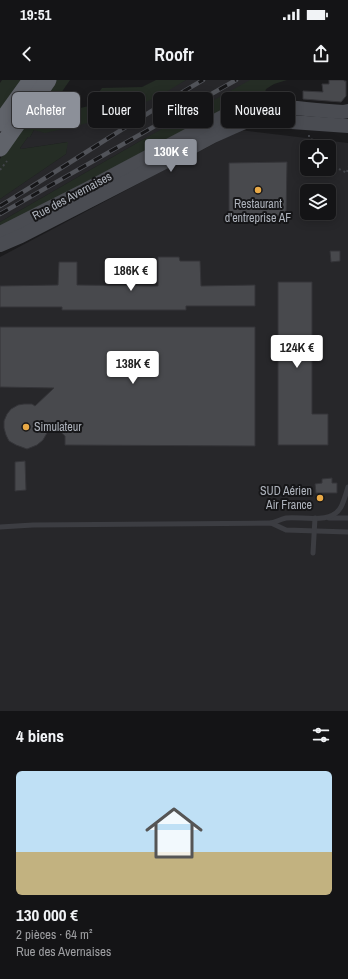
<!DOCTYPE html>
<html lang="fr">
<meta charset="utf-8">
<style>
body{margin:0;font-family:"Archivo Narrow",sans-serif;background:#1d1d1f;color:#f1f3f6;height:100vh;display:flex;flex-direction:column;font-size:15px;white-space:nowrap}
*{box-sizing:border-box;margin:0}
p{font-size:13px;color:#9d9ea1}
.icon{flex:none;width:22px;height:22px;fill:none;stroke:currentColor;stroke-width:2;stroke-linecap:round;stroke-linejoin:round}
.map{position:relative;height:631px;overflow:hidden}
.side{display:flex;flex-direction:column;background:#141416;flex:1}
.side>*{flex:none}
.top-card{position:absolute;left:12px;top:12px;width:324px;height:36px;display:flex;gap:8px}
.fabs{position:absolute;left:300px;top:60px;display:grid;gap:8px}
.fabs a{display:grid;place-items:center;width:36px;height:36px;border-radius:6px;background:#141416;box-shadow:0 2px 10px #0003,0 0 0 1px #333335;font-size:20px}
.price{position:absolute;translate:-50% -34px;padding:0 9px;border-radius:4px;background:#fff;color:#222;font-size:13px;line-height:26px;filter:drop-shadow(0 1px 2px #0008)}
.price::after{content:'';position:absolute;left:50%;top:24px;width:12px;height:9px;margin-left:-6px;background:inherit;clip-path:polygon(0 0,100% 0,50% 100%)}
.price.on{background:#8c9099;color:#fff}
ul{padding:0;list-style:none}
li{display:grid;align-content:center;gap:8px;height:212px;padding:0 16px}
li+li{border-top:1px solid #333335}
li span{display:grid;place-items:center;height:124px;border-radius:6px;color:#555}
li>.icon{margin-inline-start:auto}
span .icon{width:72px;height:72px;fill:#fffc;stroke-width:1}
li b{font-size:17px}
h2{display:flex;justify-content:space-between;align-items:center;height:48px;padding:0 16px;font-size:17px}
.chip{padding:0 14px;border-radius:6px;background:#141416;box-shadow:0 2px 10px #0003,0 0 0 1px #333335;font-size:14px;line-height:36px}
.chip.on{background:#8c9099;color:#fff}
.status{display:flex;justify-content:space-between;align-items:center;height:28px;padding:0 20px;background:#141416;direction:ltr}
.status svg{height:11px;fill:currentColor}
header{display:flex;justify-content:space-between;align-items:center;height:52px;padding:0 16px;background:#141416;font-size:18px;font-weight:700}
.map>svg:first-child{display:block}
.built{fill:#27272a;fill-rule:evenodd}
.green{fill:#252d25}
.building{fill:#48494d;stroke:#353539}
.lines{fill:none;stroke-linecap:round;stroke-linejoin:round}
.path{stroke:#424449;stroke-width:2;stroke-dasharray:2 3;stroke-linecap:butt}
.service{stroke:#3c3d42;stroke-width:5}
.secondary{stroke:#4a4c52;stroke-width:14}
.trunk{stroke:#60636a;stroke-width:17}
.rail-casing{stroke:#515359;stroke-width:4.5}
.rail{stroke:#161618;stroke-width:3;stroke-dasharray:9;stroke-linecap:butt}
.poi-dot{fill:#e9a946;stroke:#161618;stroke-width:1.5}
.labels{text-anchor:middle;stroke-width:4;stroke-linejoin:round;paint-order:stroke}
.street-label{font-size:12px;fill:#aeb3bc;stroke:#161618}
.poi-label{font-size:12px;fill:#aeb3bc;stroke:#161618}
</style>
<div class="status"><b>19:51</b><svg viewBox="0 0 49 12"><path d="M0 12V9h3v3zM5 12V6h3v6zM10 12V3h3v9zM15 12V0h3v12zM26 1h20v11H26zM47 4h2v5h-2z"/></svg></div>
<header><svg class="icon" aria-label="back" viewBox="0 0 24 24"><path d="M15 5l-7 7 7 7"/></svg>Roofr<svg class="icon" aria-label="share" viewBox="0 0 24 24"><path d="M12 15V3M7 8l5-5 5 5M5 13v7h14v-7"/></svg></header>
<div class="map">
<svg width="348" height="631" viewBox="0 0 348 631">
<rect width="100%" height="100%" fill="#1b1b1d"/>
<g class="built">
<polygon points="186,0 278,0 225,18 142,60 0,142 0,119 66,74 67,62 21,69 20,68 28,57 30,57 34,50 171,8"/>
<path d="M240 50 348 63V631H0V177ZM307 67H329V89H307ZM307 111H329V133H307Z"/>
</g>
<g class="green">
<polygon points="2,0 25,0 0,35 0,3"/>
<polygon points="56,0 70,0 45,36 89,26 102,8 142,7 156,0 186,0 156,18 92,42 45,53 34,50 30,57 28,57 20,68 21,69 68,62 66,74 0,119 0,79 21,48"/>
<polygon points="250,0 287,0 274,4 266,9 263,19 234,24 0,148 0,142 142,60"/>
</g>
<g class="building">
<polygon points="329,0 344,0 344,1 346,1 346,16 341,22 303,19 303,11 323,12 322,4 329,4"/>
<polygon points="287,82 286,136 229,137 229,83"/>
<polygon points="330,171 340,171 340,181 331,182"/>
<polygon points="158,177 179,177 180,181 200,181 201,206 255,205 255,226 186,226 186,230 62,230 62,227 0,227 0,206 58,205 59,182 77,182 77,205 158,206"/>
<polygon points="278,202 312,202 312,334 328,334 328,365 278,365"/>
<polygon points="0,247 255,247 255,366 65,365 65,356 52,344 43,360 37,365 27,369 16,365 9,361 6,355 4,348 4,341 7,334 11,329 18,325 24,324 32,324 35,326 54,308 0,307"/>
<polygon points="25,381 26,410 15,411 15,382"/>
<polygon points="332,398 332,403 337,403 337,413 316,413 315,404 322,403 322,399"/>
</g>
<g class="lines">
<g class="path">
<polyline points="309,55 309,57 320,67"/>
<polyline points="329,78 337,88 347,93 348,87"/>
<polyline points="0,90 7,81"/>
</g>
<g class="service">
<polyline points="329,438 348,438"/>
<path d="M271 443C276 442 281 439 286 438 302 436 331 445 341 427 344 421 346 414 348 407"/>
<polyline points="0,447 33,445 271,443 286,450 348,452"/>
<polyline points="313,473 315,438"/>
</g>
<g class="secondary">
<path d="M0 153 87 109 230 33C253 23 272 26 297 28 312 30 327 31 343 32L348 31"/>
<polyline points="0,165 21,156 161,84 213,56 233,47 247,41 260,40 277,41 348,46"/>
</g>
<g class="trunk">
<polyline points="0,43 31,0"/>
<polyline points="0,68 48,0"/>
</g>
<defs>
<g id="rail">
<path d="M0 126C68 85 134 40 203 0"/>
<polyline points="0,134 236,0"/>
</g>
</defs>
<use href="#rail" class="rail-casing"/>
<use href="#rail" class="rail"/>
</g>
<g class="poi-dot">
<circle cx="258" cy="110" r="4"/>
<circle cx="26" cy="347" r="4"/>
<circle cx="320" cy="418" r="4"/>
</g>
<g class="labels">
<g class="street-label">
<text transform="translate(72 116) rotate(-28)" y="4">Rue des Avernaises</text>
</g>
<g class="poi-label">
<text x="258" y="128">Restaurant<tspan x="258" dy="14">d'entreprise AF</tspan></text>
<text x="34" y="351" text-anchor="start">Simulateur</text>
<text x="312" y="415" text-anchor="end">SUD Aérien<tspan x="312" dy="14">Air France</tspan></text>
</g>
</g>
</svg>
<div class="fabs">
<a><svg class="icon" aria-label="locate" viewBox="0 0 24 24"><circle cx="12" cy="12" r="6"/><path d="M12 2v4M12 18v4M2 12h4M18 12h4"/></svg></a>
<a><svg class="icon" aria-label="layers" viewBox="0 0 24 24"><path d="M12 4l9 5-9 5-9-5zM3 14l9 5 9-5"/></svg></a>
</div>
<b class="price on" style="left:171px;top:93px">130K €</b>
<b class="price" style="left:131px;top:212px">186K €</b>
<b class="price" style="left:297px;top:289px">124K €</b>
<b class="price" style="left:133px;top:305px">138K €</b>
<div class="top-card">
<a class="chip on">Acheter</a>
<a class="chip">Louer</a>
<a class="chip">Filtres</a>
<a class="chip">Nouveau</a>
</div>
</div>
<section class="side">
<h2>4 biens<svg class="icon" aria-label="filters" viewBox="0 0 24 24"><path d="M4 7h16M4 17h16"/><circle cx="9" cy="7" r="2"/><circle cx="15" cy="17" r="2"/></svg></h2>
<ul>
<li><span style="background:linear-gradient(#bfe0f5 65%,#c2b280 0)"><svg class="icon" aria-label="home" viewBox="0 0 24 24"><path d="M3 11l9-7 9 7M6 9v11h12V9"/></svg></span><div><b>130 000 €</b><p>2 pièces · 64 m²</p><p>Rue des Avernaises</p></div></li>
</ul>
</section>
